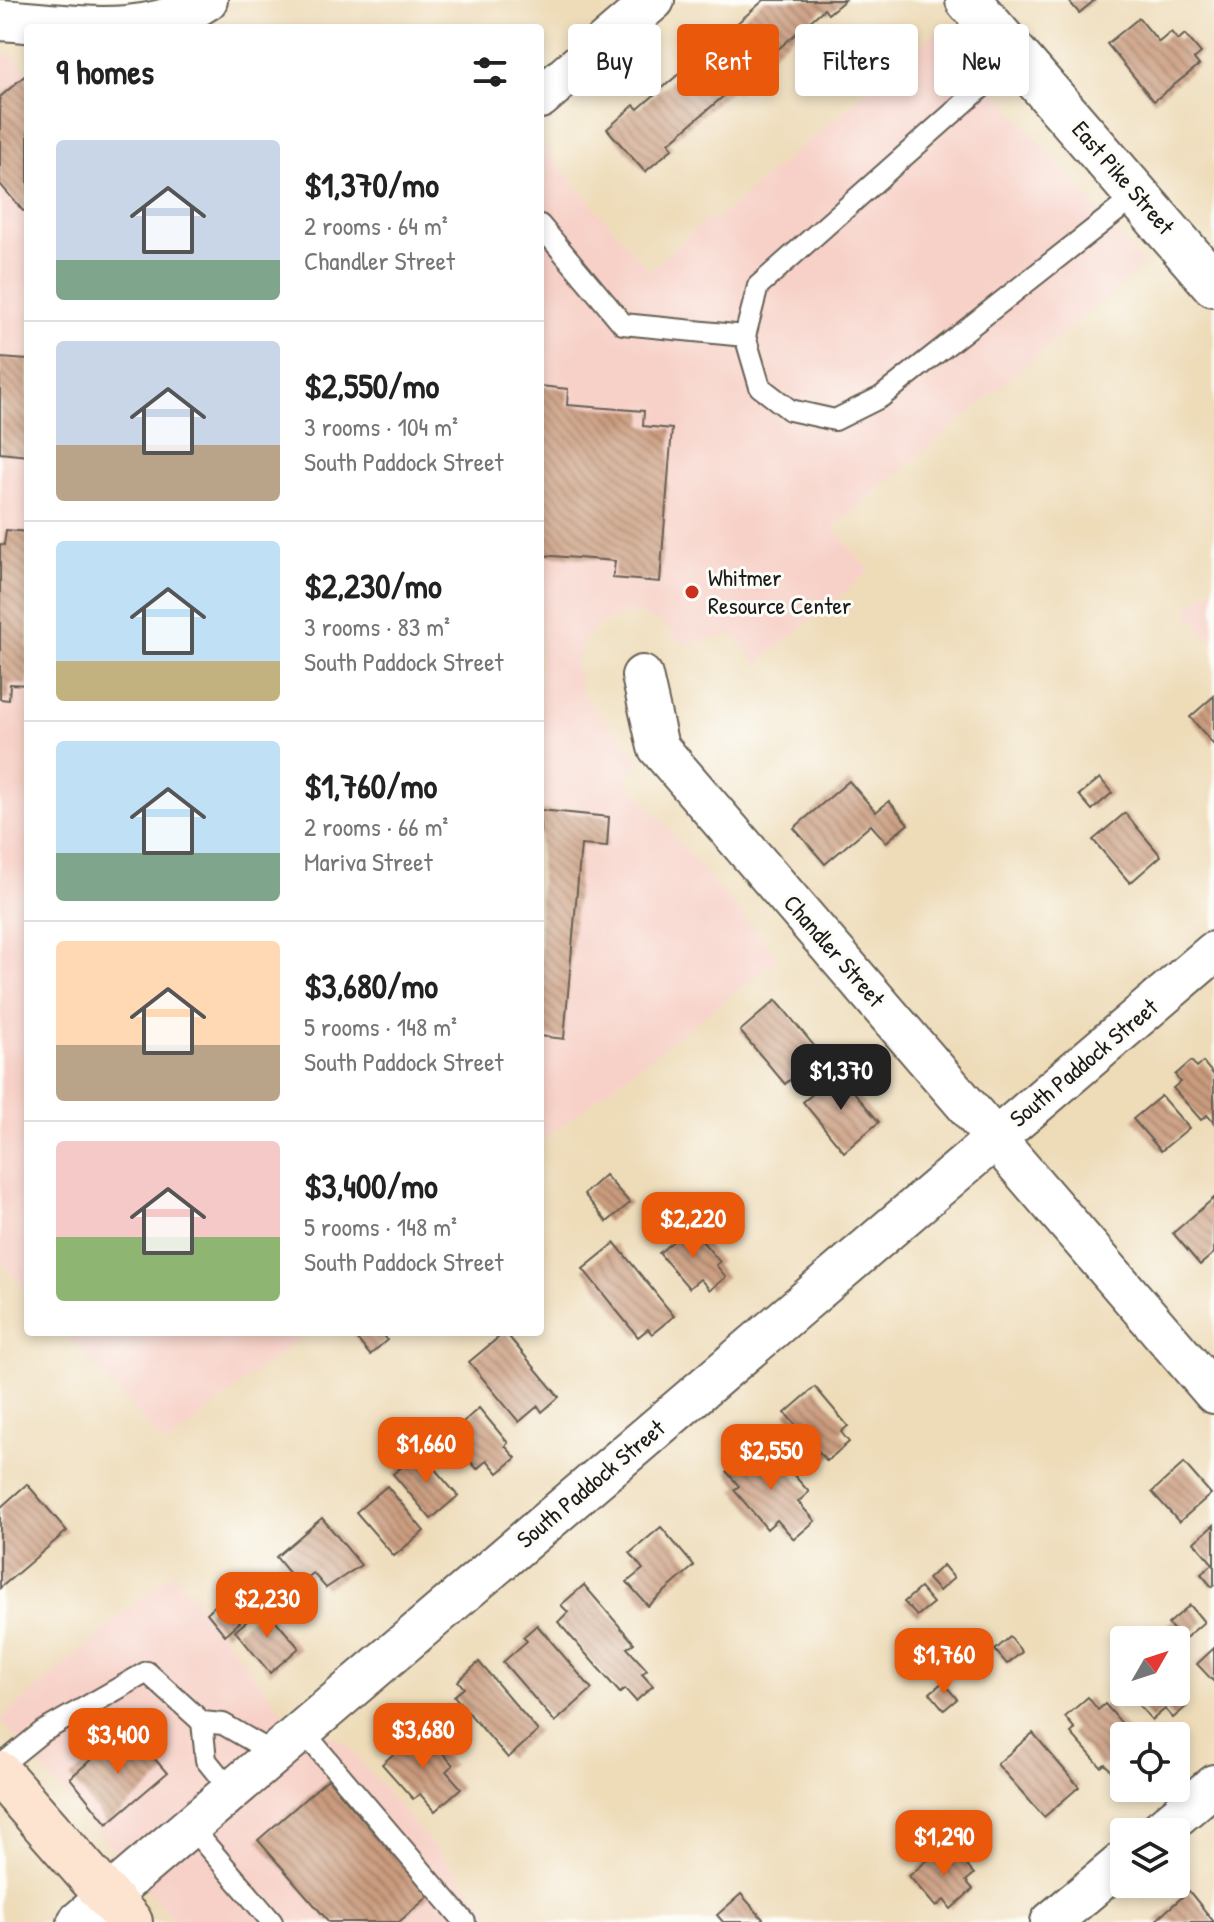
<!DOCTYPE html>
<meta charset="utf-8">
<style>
body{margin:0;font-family:"Patrick Hand",sans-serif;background:#f2f2f2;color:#222;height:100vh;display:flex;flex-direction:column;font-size:30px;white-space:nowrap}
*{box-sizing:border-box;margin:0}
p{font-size:26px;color:#767676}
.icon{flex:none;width:44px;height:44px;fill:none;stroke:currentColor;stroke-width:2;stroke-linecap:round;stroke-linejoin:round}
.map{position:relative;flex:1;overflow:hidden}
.details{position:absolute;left:24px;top:24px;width:520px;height:1312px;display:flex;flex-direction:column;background:#fff;border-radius:8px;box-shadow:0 4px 12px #0003}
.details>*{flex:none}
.banner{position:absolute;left:568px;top:24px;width:526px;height:72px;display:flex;gap:16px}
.needle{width:52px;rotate:51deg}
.tools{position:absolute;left:1110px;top:1626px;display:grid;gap:16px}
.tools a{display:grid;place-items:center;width:80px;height:80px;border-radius:8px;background:#fff;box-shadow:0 4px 12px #0003;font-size:40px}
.price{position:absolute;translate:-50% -68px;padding:0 18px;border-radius:16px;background:#ea580c;color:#fff;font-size:26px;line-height:52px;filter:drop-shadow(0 2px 4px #0008)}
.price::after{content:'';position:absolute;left:50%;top:48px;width:24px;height:18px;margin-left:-12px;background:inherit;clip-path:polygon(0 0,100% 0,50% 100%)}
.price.selected{background:#222;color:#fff}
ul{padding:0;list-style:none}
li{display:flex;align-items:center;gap:24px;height:200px;padding:0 32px}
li+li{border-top:2px solid #e0e0e0}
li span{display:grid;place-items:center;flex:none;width:224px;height:160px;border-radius:8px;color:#555}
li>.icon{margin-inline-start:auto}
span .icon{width:96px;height:96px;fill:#fffc;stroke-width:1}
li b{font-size:34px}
h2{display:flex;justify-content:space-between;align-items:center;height:96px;padding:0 32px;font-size:34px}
.pill{padding:0 28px;border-radius:8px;background:#fff;box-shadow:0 4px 12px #0003;font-size:28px;line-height:72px}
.pill.selected{background:#ea580c;color:#fff}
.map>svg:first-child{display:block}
.built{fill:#f7d1c8}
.building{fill:url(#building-back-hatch)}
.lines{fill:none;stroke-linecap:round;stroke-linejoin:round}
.service-casing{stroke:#665f53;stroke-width:24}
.minor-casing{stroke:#665f53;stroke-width:44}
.tertiary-casing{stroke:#665f53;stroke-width:48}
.secondary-casing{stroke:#665f53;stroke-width:48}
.service{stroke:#fff;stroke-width:20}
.minor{stroke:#fff;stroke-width:40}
.tertiary{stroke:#fff;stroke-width:44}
.secondary{stroke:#fde4d1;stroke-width:44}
.poi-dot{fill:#c8321e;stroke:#fdfcf7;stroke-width:3}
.labels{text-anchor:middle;stroke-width:6;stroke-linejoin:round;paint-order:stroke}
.street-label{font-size:24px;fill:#1c1c1c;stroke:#fdfcf7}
.poi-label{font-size:24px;fill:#1c1c1c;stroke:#fdfcf7;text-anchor:start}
</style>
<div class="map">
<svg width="1214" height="1922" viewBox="0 0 1214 1922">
<defs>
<pattern id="building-back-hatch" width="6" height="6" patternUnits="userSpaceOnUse" patternTransform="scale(2)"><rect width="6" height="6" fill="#ca9b7e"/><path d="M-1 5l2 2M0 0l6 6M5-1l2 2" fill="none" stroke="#a37e66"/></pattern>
</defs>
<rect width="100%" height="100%" fill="#fdfcf7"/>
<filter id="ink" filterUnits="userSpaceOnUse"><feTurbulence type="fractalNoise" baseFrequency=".0125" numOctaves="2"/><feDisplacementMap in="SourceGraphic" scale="16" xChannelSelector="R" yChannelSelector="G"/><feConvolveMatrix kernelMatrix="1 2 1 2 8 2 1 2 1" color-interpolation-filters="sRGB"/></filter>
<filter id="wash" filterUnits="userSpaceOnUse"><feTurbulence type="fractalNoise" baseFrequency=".006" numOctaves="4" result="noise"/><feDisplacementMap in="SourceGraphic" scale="32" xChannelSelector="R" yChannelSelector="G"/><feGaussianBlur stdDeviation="1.8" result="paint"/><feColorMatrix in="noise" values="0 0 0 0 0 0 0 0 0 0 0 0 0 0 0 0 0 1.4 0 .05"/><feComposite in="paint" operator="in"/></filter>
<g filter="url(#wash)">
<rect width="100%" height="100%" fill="#eedcb9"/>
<g class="built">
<polygon points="942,27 1144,265 834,528 870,571 758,664 733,634 683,646 665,625 640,614 612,617 586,636 575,663 582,694 643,761 624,776 778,959 540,1142 540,147 544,147 649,271 710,216 714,221"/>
<polygon points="9,52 28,75 28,1292 0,1261 0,1006 4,1002 0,998 0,59"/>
<polygon points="1214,587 1214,644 1186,610"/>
<polygon points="64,1332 306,1332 166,1446"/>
<polygon points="173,1571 284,1713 345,1743 499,1922 176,1922 0,1720"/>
</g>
<g id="blocks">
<g class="building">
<polygon points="764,0 845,0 828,14 824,9 760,65 764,69 736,93 733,88 669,143 673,148 645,172 607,129 634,105 638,109 708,49 713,55 732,38 727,32"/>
<polygon points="1068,0 1095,0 1079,13"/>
<polygon points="1139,18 1159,42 1171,32 1178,40 1185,34 1201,53 1194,59 1199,65 1154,101 1107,44"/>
<polygon points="28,73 28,210 23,211 0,184 0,97"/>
<polygon points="0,358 28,360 28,456 0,453"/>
<polygon points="540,386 568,389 567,405 644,411 643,426 672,429 660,582 613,578 615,561 540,555"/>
<polygon points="6,530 28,532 28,685 10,684 9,700 0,699 0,544 4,545"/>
<polygon points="1214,696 1214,745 1190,717"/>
<polygon points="1100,778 1112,793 1092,810 1079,795"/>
<polygon points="849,781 876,812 889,801 908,824 886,842 871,825 825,864 794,828"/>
<polygon points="540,810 609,817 607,847 581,845 564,1039 540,1036"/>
<polygon points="1125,813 1161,856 1130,883 1093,840"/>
<polygon points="776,1000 821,1054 785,1084 740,1031"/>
<polygon points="1191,1061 1197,1067 1203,1062 1214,1075 1214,1123 1207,1115 1201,1120 1173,1088 1180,1082 1175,1075"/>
<polygon points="838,1073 879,1122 844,1152 803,1102"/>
<polygon points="1161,1096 1189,1128 1161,1151 1133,1119"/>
<polygon points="605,1175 630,1203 607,1222 584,1194"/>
<polygon points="1214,1198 1214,1253 1200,1265 1173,1233"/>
<polygon points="690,1227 720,1262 716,1265 726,1277 710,1290 700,1279 689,1288 659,1253"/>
<polygon points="615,1243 674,1316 652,1334 648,1329 638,1337 583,1269"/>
<polygon points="351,1332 380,1332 387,1340 370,1355"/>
<polygon points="505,1332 559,1397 542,1412 538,1406 519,1422 469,1362"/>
<polygon points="815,1387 848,1426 841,1432 849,1442 827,1461 785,1413"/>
<polygon points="479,1408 508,1443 505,1446 516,1458 498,1473 487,1460 477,1469 448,1435"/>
<polygon points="758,1444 778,1468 783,1463 809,1492 798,1502 815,1521 794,1539 777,1520 767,1529 734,1490 739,1486 727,1472"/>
<polygon points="420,1452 458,1496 431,1519 393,1474"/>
<polygon points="1184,1463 1211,1494 1179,1522 1152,1492"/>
<polygon points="27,1484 67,1531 0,1588 0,1508"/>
<polygon points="387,1486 424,1531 394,1556 356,1512"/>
<polygon points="322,1518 361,1565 326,1588 313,1573 299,1585 276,1557"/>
<polygon points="1214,1525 1214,1585 1212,1587 1201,1574 1213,1564 1194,1542"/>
<polygon points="661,1527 694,1566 648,1606 627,1582 643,1569 630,1553"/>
<polygon points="943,1565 954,1578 939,1591 928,1579"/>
<polygon points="584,1585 634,1643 627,1648 647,1670 642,1674 653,1686 636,1701 625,1689 620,1693 558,1622 568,1612 561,1605"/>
<polygon points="920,1588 933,1603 917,1616 904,1602"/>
<polygon points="222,1599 240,1622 225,1635 207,1613"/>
<polygon points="1190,1605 1204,1622 1183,1640 1168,1624"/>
<polygon points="264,1607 299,1648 270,1673 235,1631"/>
<polygon points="537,1625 592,1689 555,1722 503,1662 527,1641 523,1637"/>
<polygon points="1010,1637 1022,1652 1007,1664 995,1650"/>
<polygon points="1214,1648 1214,1682 1197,1664"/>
<polygon points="479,1662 538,1731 508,1758 454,1696 464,1688 458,1681"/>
<polygon points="1176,1677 1187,1690 1178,1698 1186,1707 1173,1718 1165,1709 1152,1720 1127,1692 1176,1692"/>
<polygon points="943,1682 957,1699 944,1710 930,1693"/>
<polygon points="1088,1697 1098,1710 1105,1704 1133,1736 1124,1736 1124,1770 1117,1777 1105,1764 1101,1767 1071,1733 1075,1729 1065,1717"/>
<polygon points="128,1728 167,1773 107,1824 70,1778"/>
<polygon points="422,1729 453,1765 446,1771 461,1788 435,1811 420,1794 413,1799 382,1764"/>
<polygon points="1033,1733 1079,1787 1044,1817 997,1764"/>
<polygon points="328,1779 429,1896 399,1922 329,1922 258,1840"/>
<polygon points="947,1843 974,1874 966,1881 973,1889 951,1909 944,1900 936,1907 909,1876"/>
<polygon points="1189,1891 1214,1922 1154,1922"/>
<polygon points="741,1894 763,1919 760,1922 723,1922 717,1915"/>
</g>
</g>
</g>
<g filter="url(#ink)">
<use href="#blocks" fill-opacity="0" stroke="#665f53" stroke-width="2"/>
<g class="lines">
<defs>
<g id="service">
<polyline points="1017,56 758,286 745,336 760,387 790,410 835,420 881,397 1137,195"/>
<polyline points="540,225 623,324 745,336"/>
<polyline points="302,1730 465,1922"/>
<polyline points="0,1766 42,1732 147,1672 202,1722"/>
<polyline points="231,1791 206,1760 202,1722 223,1724 275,1754"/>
<polyline points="190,1826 272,1922"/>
</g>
<g id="minor">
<path d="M0 20C69 24 146 41 207 0"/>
<polyline points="540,98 654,0"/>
<polyline points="642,676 658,747 1214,1393"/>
<polyline points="1158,1832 1214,1785"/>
<polyline points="78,1922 1214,952"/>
<polyline points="1051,1922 1124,1861"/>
</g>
<polyline id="tertiary" points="968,0 1214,284"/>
<polyline id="secondary" points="0,1774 130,1922"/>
</defs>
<use href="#service" class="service-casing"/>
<use href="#minor" class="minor-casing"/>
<use href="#tertiary" class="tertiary-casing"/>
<use href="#secondary" class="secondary-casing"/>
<use href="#service" class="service"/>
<use href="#minor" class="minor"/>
<use href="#tertiary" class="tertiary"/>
<use href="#secondary" class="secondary"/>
</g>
</g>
<circle class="poi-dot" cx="692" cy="592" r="8"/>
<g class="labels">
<g class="street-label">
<text transform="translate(1123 178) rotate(49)" y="8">East Pike Street</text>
<text transform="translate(834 951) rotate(49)" y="8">Chandler Street</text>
<text transform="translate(1084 1063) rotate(-40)" y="8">South Paddock Street</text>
<text transform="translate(591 1484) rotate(-40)" y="8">South Paddock Street</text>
</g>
<g class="poi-label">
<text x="708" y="586">Whitmer<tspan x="708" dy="28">Resource Center</tspan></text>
</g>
</g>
</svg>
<div class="tools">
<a><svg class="needle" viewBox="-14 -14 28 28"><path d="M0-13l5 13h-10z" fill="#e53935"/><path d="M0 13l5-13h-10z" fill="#767676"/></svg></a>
<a><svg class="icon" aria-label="locate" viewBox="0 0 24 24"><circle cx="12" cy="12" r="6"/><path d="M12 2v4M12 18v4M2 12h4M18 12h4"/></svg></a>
<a><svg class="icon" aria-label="layers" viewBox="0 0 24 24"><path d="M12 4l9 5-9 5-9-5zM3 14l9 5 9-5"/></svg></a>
</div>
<b class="price selected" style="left:841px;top:1112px">$1,370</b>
<b class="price" style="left:693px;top:1260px">$2,220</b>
<b class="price" style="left:426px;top:1485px">$1,660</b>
<b class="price" style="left:771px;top:1492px">$2,550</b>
<b class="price" style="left:267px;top:1640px">$2,230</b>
<b class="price" style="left:944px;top:1696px">$1,760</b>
<b class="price" style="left:423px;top:1771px">$3,680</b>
<b class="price" style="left:118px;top:1776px">$3,400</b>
<b class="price" style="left:944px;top:1878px">$1,290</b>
<div class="banner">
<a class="pill">Buy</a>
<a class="pill selected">Rent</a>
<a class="pill">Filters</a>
<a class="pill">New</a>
</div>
<section class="details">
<h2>9 homes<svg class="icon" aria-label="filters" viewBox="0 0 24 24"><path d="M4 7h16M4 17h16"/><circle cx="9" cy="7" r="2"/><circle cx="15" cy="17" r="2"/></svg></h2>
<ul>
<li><span style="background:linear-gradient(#c9d6e8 75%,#7fa58c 0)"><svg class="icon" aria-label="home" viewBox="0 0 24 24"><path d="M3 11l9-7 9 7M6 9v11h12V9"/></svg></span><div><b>$1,370/mo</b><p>2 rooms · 64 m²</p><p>Chandler Street</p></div></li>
<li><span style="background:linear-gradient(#c9d6e8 65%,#b9a48a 0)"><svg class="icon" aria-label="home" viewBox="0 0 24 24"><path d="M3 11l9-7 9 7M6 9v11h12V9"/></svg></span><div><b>$2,550/mo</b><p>3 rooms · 104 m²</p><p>South Paddock Street</p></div></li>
<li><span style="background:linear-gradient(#bfe0f5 75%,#c2b280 0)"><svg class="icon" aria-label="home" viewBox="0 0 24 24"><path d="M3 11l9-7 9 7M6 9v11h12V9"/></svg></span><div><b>$2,230/mo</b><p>3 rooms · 83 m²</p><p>South Paddock Street</p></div></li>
<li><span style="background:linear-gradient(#bfe0f5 70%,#7fa58c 0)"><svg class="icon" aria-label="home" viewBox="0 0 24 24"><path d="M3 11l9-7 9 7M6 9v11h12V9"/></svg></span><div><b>$1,760/mo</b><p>2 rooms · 66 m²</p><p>Mariva Street</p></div></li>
<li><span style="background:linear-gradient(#ffd9b3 65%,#b9a48a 0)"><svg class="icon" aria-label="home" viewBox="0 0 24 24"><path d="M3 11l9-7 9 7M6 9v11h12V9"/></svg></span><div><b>$3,680/mo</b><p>5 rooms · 148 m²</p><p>South Paddock Street</p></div></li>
<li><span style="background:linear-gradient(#f6c9c9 60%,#8fb573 0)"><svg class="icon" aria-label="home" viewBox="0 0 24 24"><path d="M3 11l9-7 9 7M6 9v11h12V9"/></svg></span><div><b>$3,400/mo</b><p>5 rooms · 148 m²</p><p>South Paddock Street</p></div></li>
</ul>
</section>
</div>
